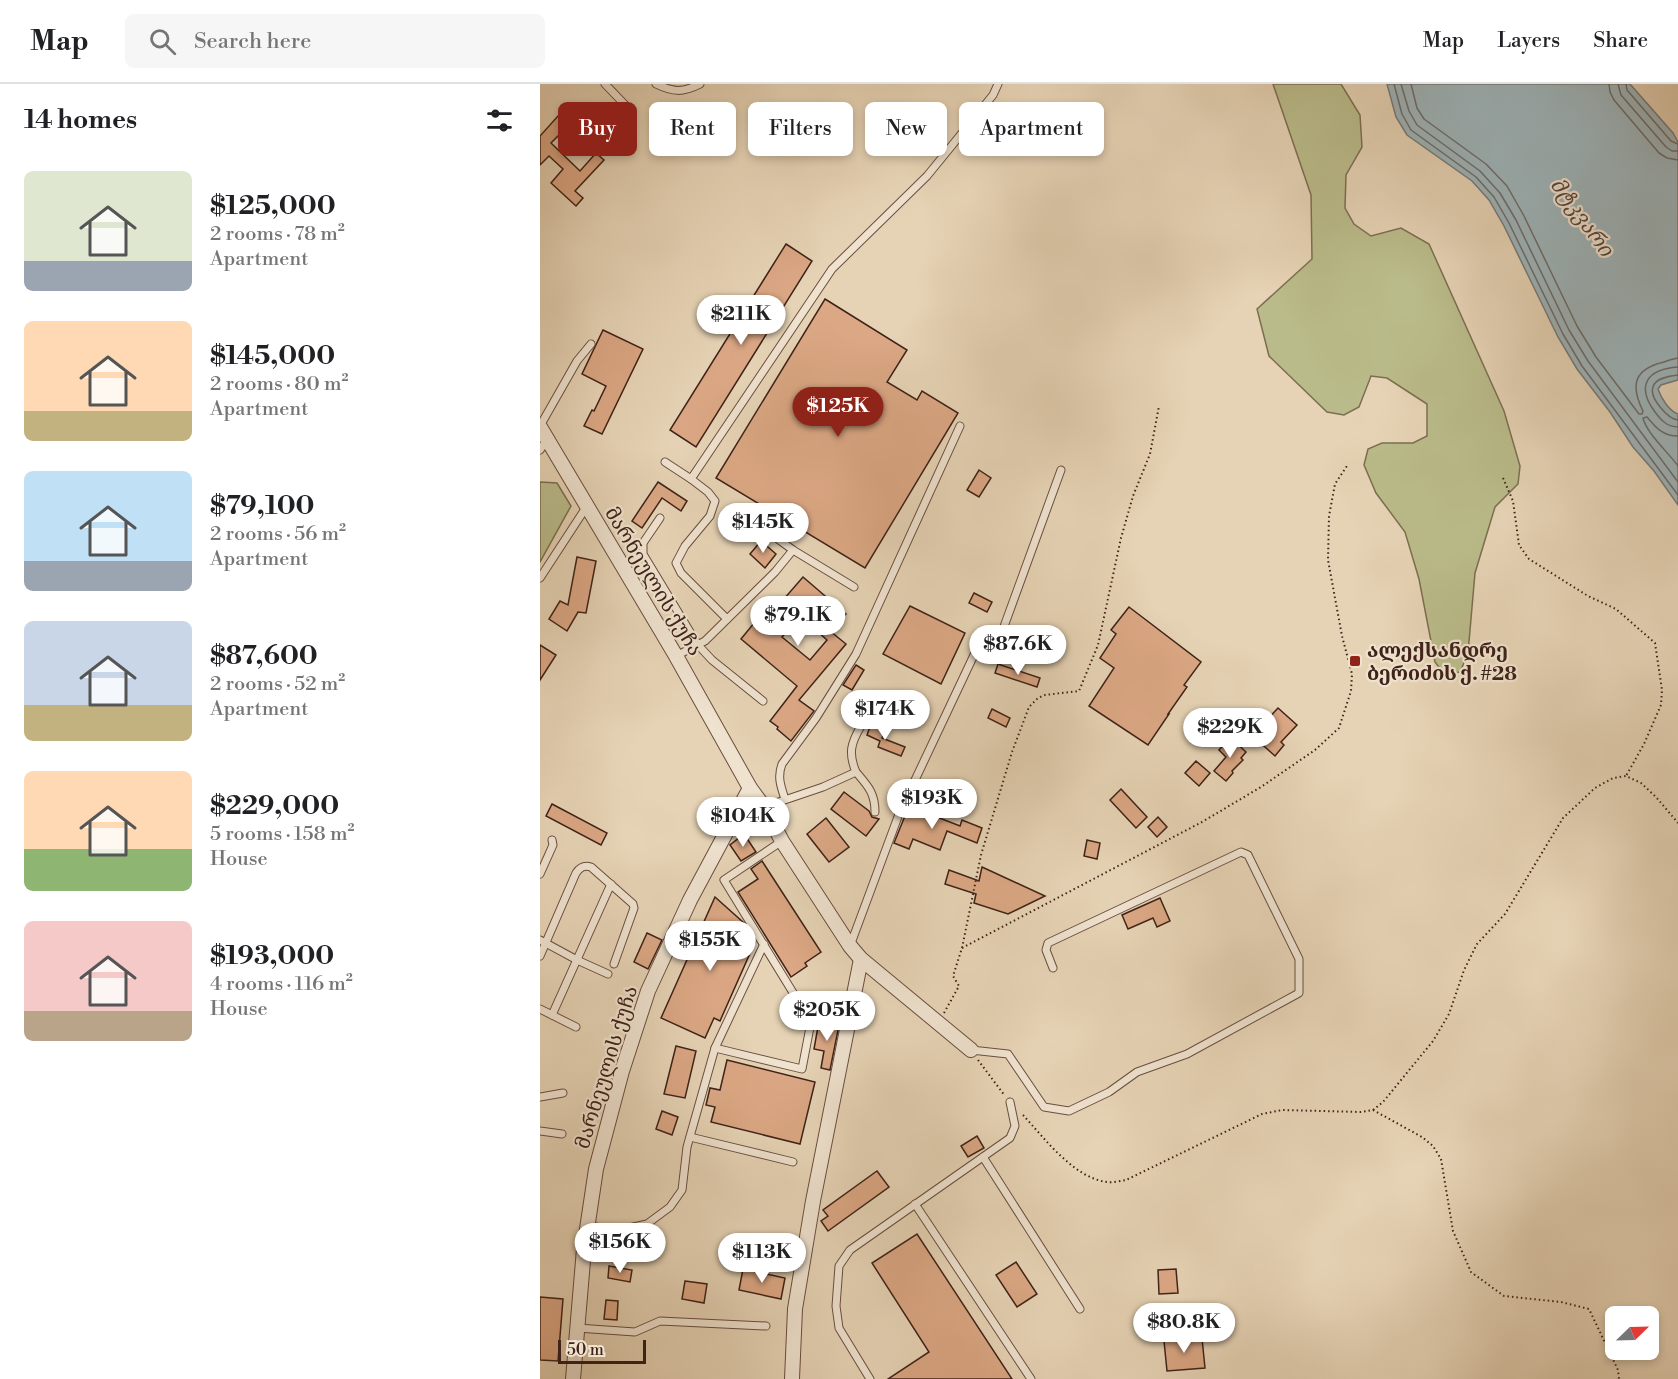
<!DOCTYPE html>
<meta charset="utf-8">
<style>
body{margin:0;font-family:"Libre Bodoni","Noto Serif Georgian",serif;background:#f6f6f6;color:#202124;height:100vh;display:flex;flex-direction:column;font-size:22px;white-space:nowrap}
*{box-sizing:border-box;margin:0}
p{font-size:20px;color:#757577}
.icon{flex:none;width:33px;height:33px;fill:none;stroke:currentColor;stroke-width:2;stroke-linecap:round;stroke-linejoin:round}
.map{position:relative;flex:1;overflow:hidden}
.drawer{display:flex;flex-direction:column;background:#fff;width:540px}
.drawer>*{flex:none}
.top-card{position:absolute;left:18px;top:18px;width:570px;height:54px;display:flex;gap:12px}
.needle{width:39px;rotate:67deg}
.tools{position:absolute;left:1065px;top:1222px;display:grid;gap:12px}
.tools a{display:grid;place-items:center;width:54px;height:54px;border-radius:9px;background:#fff;box-shadow:0 3px 9px #0003;font-size:30px}
.scale{position:absolute;left:18px;bottom:15px;width:88px;box-sizing:border-box;padding-left:6px;border:3px solid #3f2218;border-top:0;font-size:16px;line-height:21px;white-space:nowrap;color:#3f2218;-webkit-text-stroke:4px #efe2cf;paint-order:stroke}
.price{position:absolute;translate:-50% -51px;padding:0 14px;border-radius:21px;background:#fff;color:#222;font-size:20px;line-height:39px;filter:drop-shadow(0 2px 3px #0008)}
.price::after{content:'';position:absolute;left:50%;top:36px;width:18px;height:14px;margin-left:-9px;background:inherit;clip-path:polygon(0 0,100% 0,50% 100%)}
.price.on{background:#8f2418;color:#fff}
ul{padding:0;list-style:none}
li{display:flex;align-items:center;gap:18px;height:150px;padding:0 24px}
li span{display:grid;place-items:center;flex:none;width:168px;height:120px;border-radius:9px;color:#555}
li>.icon{margin-inline-start:auto}
span .icon{width:72px;height:72px;fill:#fffc;stroke-width:1}
li b{font-size:26px}
h2{display:flex;justify-content:space-between;align-items:center;height:72px;padding:0 24px;font-size:26px}
.chip{padding:0 21px;border-radius:9px;background:#fff;box-shadow:0 3px 9px #0003;font-size:21px;line-height:54px}
.chip.on{background:#8f2418;color:#fff}
header{display:flex;align-items:center;gap:36px;box-sizing:border-box;height:84px;padding:0 30px;background:#fff;border-bottom:2px solid #e0e0e0}
header strong{font-size:28px}
nav{display:flex;gap:33px;margin-inline-start:auto;font-size:21px}
.search{width:420px;height:54px;background:#f6f6f6;display:flex;align-items:center;gap:15px;box-sizing:border-box;padding:0 21px;border-radius:9px;color:#757577;font-size:22px}
main{display:flex;flex:1;min-height:0}
.map>svg:first-child{display:block}
.green{fill:#babb8a;stroke:#7c6e51;stroke-width:1.5}
.water{fill:#9db4ba;stroke:#777a79;stroke-width:1.5}
.lines{fill:none;stroke-linecap:round;stroke-linejoin:round}
.shore{stroke:#6e6b69;stroke-width:1.5}
.building{fill:#dba784;stroke:#3f2218;stroke-width:1.5;fill-rule:evenodd}
.lane-casing{stroke:#694e3f;stroke-width:9}
.street-casing{stroke:#694e3f;stroke-width:16}
.path{stroke:#3f2218;stroke-width:2;stroke-dasharray:1.5 3;stroke-linecap:butt}
.lane{stroke:#efe2cf;stroke-width:7}
.street{stroke:#efe2cf;stroke-width:14}
.poi-dot{fill:#8f2418;stroke:#efe2cf;stroke-width:2}
.labels{text-anchor:middle;stroke-width:4.5;stroke-linejoin:round;paint-order:stroke}
.street-label{font-size:20px;fill:#3f2218;stroke:#efe2cf}
.poi-label{font-size:20px;font-weight:bold;fill:#3f2218;stroke:#efe2cf;text-anchor:start}
.water-label{font-size:21px;font-style:italic;fill:#564640;stroke:#efe2cf}
</style>
<header>
<strong>Map</strong>
<div class="search"><svg class="icon" aria-label="search" viewBox="0 0 24 24"><circle cx="10" cy="10" r="6"/><path d="M15 15l6 6"/></svg>Search here</div>
<nav><a>Map</a><a>Layers</a><a>Share</a></nav>
</header>
<main>
<section class="drawer">
<h2>14 homes<svg class="icon" aria-label="filters" viewBox="0 0 24 24"><path d="M4 7h16M4 17h16"/><circle cx="9" cy="7" r="2"/><circle cx="15" cy="17" r="2"/></svg></h2>
<ul>
<li><span style="background:linear-gradient(#dfe7d0 75%,#9aa5b1 0)"><svg class="icon" aria-label="home" viewBox="0 0 24 24"><path d="M3 11l9-7 9 7M6 9v11h12V9"/></svg></span><div><b>$125,000</b><p>2 rooms · 78 m²</p><p>Apartment</p></div></li>
<li><span style="background:linear-gradient(#ffd9b3 75%,#c2b280 0)"><svg class="icon" aria-label="home" viewBox="0 0 24 24"><path d="M3 11l9-7 9 7M6 9v11h12V9"/></svg></span><div><b>$145,000</b><p>2 rooms · 80 m²</p><p>Apartment</p></div></li>
<li><span style="background:linear-gradient(#bfe0f5 75%,#9aa5b1 0)"><svg class="icon" aria-label="home" viewBox="0 0 24 24"><path d="M3 11l9-7 9 7M6 9v11h12V9"/></svg></span><div><b>$79,100</b><p>2 rooms · 56 m²</p><p>Apartment</p></div></li>
<li><span style="background:linear-gradient(#c9d6e8 70%,#c2b280 0)"><svg class="icon" aria-label="home" viewBox="0 0 24 24"><path d="M3 11l9-7 9 7M6 9v11h12V9"/></svg></span><div><b>$87,600</b><p>2 rooms · 52 m²</p><p>Apartment</p></div></li>
<li><span style="background:linear-gradient(#ffd9b3 65%,#8fb573 0)"><svg class="icon" aria-label="home" viewBox="0 0 24 24"><path d="M3 11l9-7 9 7M6 9v11h12V9"/></svg></span><div><b>$229,000</b><p>5 rooms · 158 m²</p><p>House</p></div></li>
<li><span style="background:linear-gradient(#f6c9c9 75%,#b9a48a 0)"><svg class="icon" aria-label="home" viewBox="0 0 24 24"><path d="M3 11l9-7 9 7M6 9v11h12V9"/></svg></span><div><b>$193,000</b><p>4 rooms · 116 m²</p><p>House</p></div></li>
</ul>
</section>
<div class="map">
<svg width="1138" height="1295" viewBox="0 0 1138 1295">
<rect width="100%" height="100%" fill="#e6d3b5"/>
<filter id="stains"><feTurbulence type="fractalNoise" baseFrequency=".00333" numOctaves="4"/><feColorMatrix values="0 0 0 0 .2 0 0 0 0 .09 0 0 0 0 .02 0 0 0 .5 -.17"/></filter>
<radialGradient id="worn" r=".72"><stop offset=".6" stop-color="#630" stop-opacity="0"/><stop offset="1" stop-color="#630" stop-opacity=".3"/></radialGradient>
<g class="green">
<polygon points="733,0 801,0 820,31 822,63 806,91 805,124 814,140 831,152 861,144 889,160 964,327 980,382 978,400 955,423 935,489 928,569 920,588 904,590 895,578 879,495 865,448 836,409 824,381 828,365 842,359 873,359 887,352 887,320 847,294 831,292 819,323 804,331 787,328 729,272 717,225 772,175 771,111"/>
<polygon points="0,398 17,399 31,422 0,478"/>
</g>
<path class="water" d="M847 0H1090L1133 49 1138 58V296L1121 301 1118 305C1121 314 1129 327 1138 330V421L1114 387 1093 363 1070 328 1037 285 1018 253 964 142 949 116 932 97 867 51 856 33Z"/>
<g class="lines">
<g class="shore">
<polyline points="854,0 862,30 871,46 936,93 954,113 969,139 1023,250 1042,282 1138,411"/>
<polyline points="861,0 869,27 877,41 940,87 960,109 976,136 1029,246 1048,277 1138,398"/>
<path d="M871 0 877 24 884 35 946 80 967 102 984 132 1037 242 1056 273 1099 330H1102L1103 327C1090 301 1094 285 1124 278 1129 276 1133 275 1138 274"/>
<polyline points="1069,0 1070,8 1074,16 1119,69 1127,74 1138,76"/>
<polyline points="1078,0 1081,11 1126,63 1132,67 1138,67"/>
<polyline points="1086,0 1087,6 1131,57 1138,60"/>
<path d="M1138 283C1108 285 1095 301 1115 328 1121 336 1127 343 1138 343"/>
<path d="M1138 291C1130 292 1115 294 1113 303 1109 314 1128 335 1138 336"/>
<path d="M1138 352C1123 352 1116 344 1107 333L1103 334C1107 350 1128 368 1138 382"/>
</g>
</g>
<g class="building">
<polygon points="18,32 28,42 11,59 40,87 56,69 64,76 35,107 43,114 36,122 11,99 23,85 9,72 0,81 0,52"/>
<polygon points="246,160 272,177 156,363 130,346"/>
<polygon points="285,215 367,266 347,298 377,316 382,307 418,329 325,484 176,394"/>
<polygon points="63,246 103,265 62,350 44,342 52,326 54,327 66,302 42,290"/>
<polygon points="439,386 451,394 439,413 427,406"/>
<polygon points="118,398 147,417 141,427 122,414 102,444 92,437"/>
<polygon points="221,457 236,470 225,484 210,470"/>
<polygon points="37,473 56,477 46,529 38,528 27,547 9,535 20,517 28,521"/>
<path d="M263 493 306 530 290 547 306 560 259 616 274 627 251 657 237 645 238 643 230 637 257 602 201 555 219 533 224 538ZM266 526 282 539 274 533 268 539 287 556 270 576 242 553Z"/>
<polygon points="434,509 452,518 447,528 429,519"/>
<polygon points="370,522 425,549 401,600 343,570"/>
<polygon points="589,523 661,578 644,601 647,603 628,630 629,630 608,661 549,622 574,584 560,574 576,550 571,546"/>
<polygon points="0,561 16,571 0,596"/>
<polygon points="458,580 500,594 497,603 455,589"/>
<polygon points="316,581 324,586 312,606 303,601"/>
<polygon points="738,624 757,641 741,658 744,661 735,672 717,656 730,641 726,637"/>
<polygon points="452,625 470,634 466,643 448,634"/>
<polygon points="331,640 345,646 342,654 365,663 361,672 338,663 340,657 327,651"/>
<polygon points="690,653 706,668 701,674 703,676 692,687 693,689 686,697 674,687 686,673 679,666"/>
<polygon points="656,677 670,689 659,702 645,689"/>
<polygon points="581,705 607,733 596,744 570,716"/>
<polygon points="304,708 329,727 332,733 339,735 326,752 291,725"/>
<polygon points="12,720 67,749 61,761 6,732"/>
<polygon points="369,722 420,742 422,736 442,744 437,759 407,747 400,766 373,755 369,765 354,759"/>
<polygon points="618,733 627,743 617,753 608,743"/>
<polygon points="286,734 309,763 289,778 267,750"/>
<polygon points="204,750 216,768 201,777 190,761"/>
<polygon points="547,756 560,759 557,775 544,772"/>
<polygon points="222,777 281,868 265,879 267,882 251,893 198,808 218,795 211,785"/>
<polygon points="442,783 505,812 468,830 434,819 436,810 405,800 409,786 439,797"/>
<polygon points="175,813 204,839 215,858 180,937 174,934 165,954 121,934"/>
<polygon points="620,814 630,837 617,843 613,834 588,845 582,831"/>
<polygon points="107,849 122,856 108,885 94,878"/>
<polygon points="279,937 299,941 290,986 281,984 284,967 274,965"/>
<polygon points="136,962 156,967 145,1014 124,1010"/>
<polygon points="187,976 275,998 260,1060 171,1038 175,1023 166,1021 170,1004 180,1006"/>
<polygon points="122,1027 138,1033 132,1051 116,1045"/>
<polygon points="437,1052 444,1064 428,1073 421,1062"/>
<polygon points="337,1087 349,1103 288,1147 281,1137 288,1132 283,1126"/>
<polygon points="377,1150 472,1295 348,1295 389,1268 332,1179"/>
<polygon points="476,1178 497,1210 477,1223 456,1191"/>
<polygon points="69,1182 92,1186 90,1198 68,1194"/>
<polygon points="203,1185 245,1194 241,1215 199,1206"/>
<polygon points="636,1185 638,1209 619,1210 618,1186"/>
<polygon points="145,1197 167,1200 164,1219 142,1215"/>
<polygon points="0,1213 23,1215 18,1277 0,1276"/>
<polygon points="66,1216 78,1217 77,1236 64,1235"/>
<polygon points="662,1254 665,1284 627,1287 624,1257"/>
</g>
<g class="lines">
<defs>
<g id="lane">
<polyline points="65,0 90,26"/>
<path d="M116 0C133 8 142 9 160 0"/>
<polyline points="0,342 37,277 51,260"/>
<polyline points="0,366 7,355"/>
<polyline points="125,378 151,395"/>
<polyline points="205,431 253,466 314,503"/>
<polyline points="120,434 103,459 103,470 158,561 172,576 223,617"/>
<polyline points="0,494 47,422"/>
<polyline points="187,535 141,489 136,479 145,462 170,432 175,417 168,408 151,395 292,185 387,92 453,11 458,0"/>
<polyline points="136,572 165,557 235,488 253,466"/>
<path d="M316 688C328 702 335 709 335 728"/>
<path d="M245 715C241 703 237 693 242 680L276 634 316 570 420 342"/>
<path d="M224 723 283 703 316 688C308 669 311 659 321 642"/>
<polyline points="0,790 13,761 12,756"/>
<polyline points="0,856 37,876 68,890"/>
<path d="M310 862 359 730 434 571C442 567 452 566 458 559L521 386"/>
<path d="M0 872 36 789C40 783 44 781 51 783L93 820 94 824 74 880"/>
<polyline points="0,925 36,943"/>
<polyline points="12,931 71,800"/>
<polyline points="175,964 262,985 271,938 184,796 242,757"/>
<polyline points="431,966 468,970 504,1023 529,1027 569,1008 597,988 647,970 759,909 759,875 708,771 701,768 508,859 506,866 513,884"/>
<polyline points="0,1013 23,1009"/>
<polyline points="0,1047 22,1050"/>
<polyline points="150,1053 253,1078"/>
<polyline points="443,1073 540,1225"/>
<polyline points="375,1120 491,1295"/>
<polyline points="47,1142 80,1146 107,1140 130,1123 142,1106 147,1063 175,964 224,860"/>
<polyline points="37,1244 95,1248 120,1237 226,1242"/>
<polyline points="330,1295 299,1244 296,1222 299,1182 310,1166 470,1054 475,1042 470,1018"/>
</g>
<g id="street">
<polyline points="0,343 136,572 210,704 224,723 242,757 310,862 321,875 431,966"/>
<polyline points="33,1295 44,1165 56,1085 82,987 108,907 150,816 210,704"/>
<polyline points="252,1295 255,1225 273,1117 321,875"/>
</g>
</defs>
<use href="#lane" class="lane-casing"/>
<use href="#street" class="street-casing"/>
<g class="path">
<polyline points="963,394 973,417 979,461 989,475 1048,512 1076,525 1115,559 1122,606 1121,621 1104,660 1086,692"/>
<polyline points="422,864 662,738 721,703 775,666 799,644 811,607 812,590 802,552 788,476 789,432 795,400 807,382"/>
<polyline points="404,929 419,902 413,892 422,864 441,771 472,668 489,623 498,614 505,611 539,607 558,561 581,454 593,412 610,370 619,322"/>
<polyline points="438,976 465,1012"/>
<polyline points="833,1026 843,1018 893,957 909,930 924,886 937,860 965,830 1023,734 1055,704 1073,694 1086,692 1101,699 1116,713 1138,739"/>
<path d="M483 1031C505 1055 534 1094 567 1098 573 1099 580 1097 586 1096L722 1030 742 1026 821 1028 833 1026 882 1053 893 1062 901 1075 913 1147 931 1188 964 1212 1021 1218 1049 1225 1078 1286 1079 1295"/>
</g>
<use href="#lane" class="lane"/>
<use href="#street" class="street"/>
</g>
<rect class="poi-dot" x="809" y="571" width="12" height="12" rx="3"/>
<g class="labels">
<g class="street-label">
<text transform="translate(114 497) rotate(59)" y="7">მარნეულის ქუჩა</text>
<text transform="translate(66 983) rotate(-73)" y="7">მარნეულის ქუჩა</text>
</g>
<g class="poi-label">
<text x="827" y="573">ალექსანდრე<tspan x="827" dy="23">ბერიძის ქ. #28</tspan></text>
</g>
<g class="water-label">
<text transform="translate(1042 133) rotate(54)" y="7">მტკვარი</text>
</g>
</g>
<rect width="100%" height="100%" filter="url(#stains)"/>
<rect width="100%" height="100%" fill="url(#worn)"/>
</svg>
<div class="tools">
<a><svg class="needle" viewBox="-14 -14 28 28"><path d="M0-13l5 13h-10z" fill="#e53935"/><path d="M0 13l5-13h-10z" fill="#757577"/></svg></a>
</div>
<div class="scale">50 m</div>
<b class="price" style="left:201px;top:262px">$211K</b>
<b class="price on" style="left:298px;top:354px">$125K</b>
<b class="price" style="left:223px;top:470px">$145K</b>
<b class="price" style="left:258px;top:563px">$79.1K</b>
<b class="price" style="left:478px;top:592px">$87.6K</b>
<b class="price" style="left:345px;top:657px">$174K</b>
<b class="price" style="left:690px;top:675px">$229K</b>
<b class="price" style="left:392px;top:746px">$193K</b>
<b class="price" style="left:203px;top:764px">$104K</b>
<b class="price" style="left:170px;top:888px">$155K</b>
<b class="price" style="left:287px;top:958px">$205K</b>
<b class="price" style="left:80px;top:1190px">$156K</b>
<b class="price" style="left:222px;top:1200px">$113K</b>
<b class="price" style="left:644px;top:1270px">$80.8K</b>
<div class="top-card">
<a class="chip on">Buy</a>
<a class="chip">Rent</a>
<a class="chip">Filters</a>
<a class="chip">New</a>
<a class="chip">Apartment</a>
</div>
</div>
</main>
